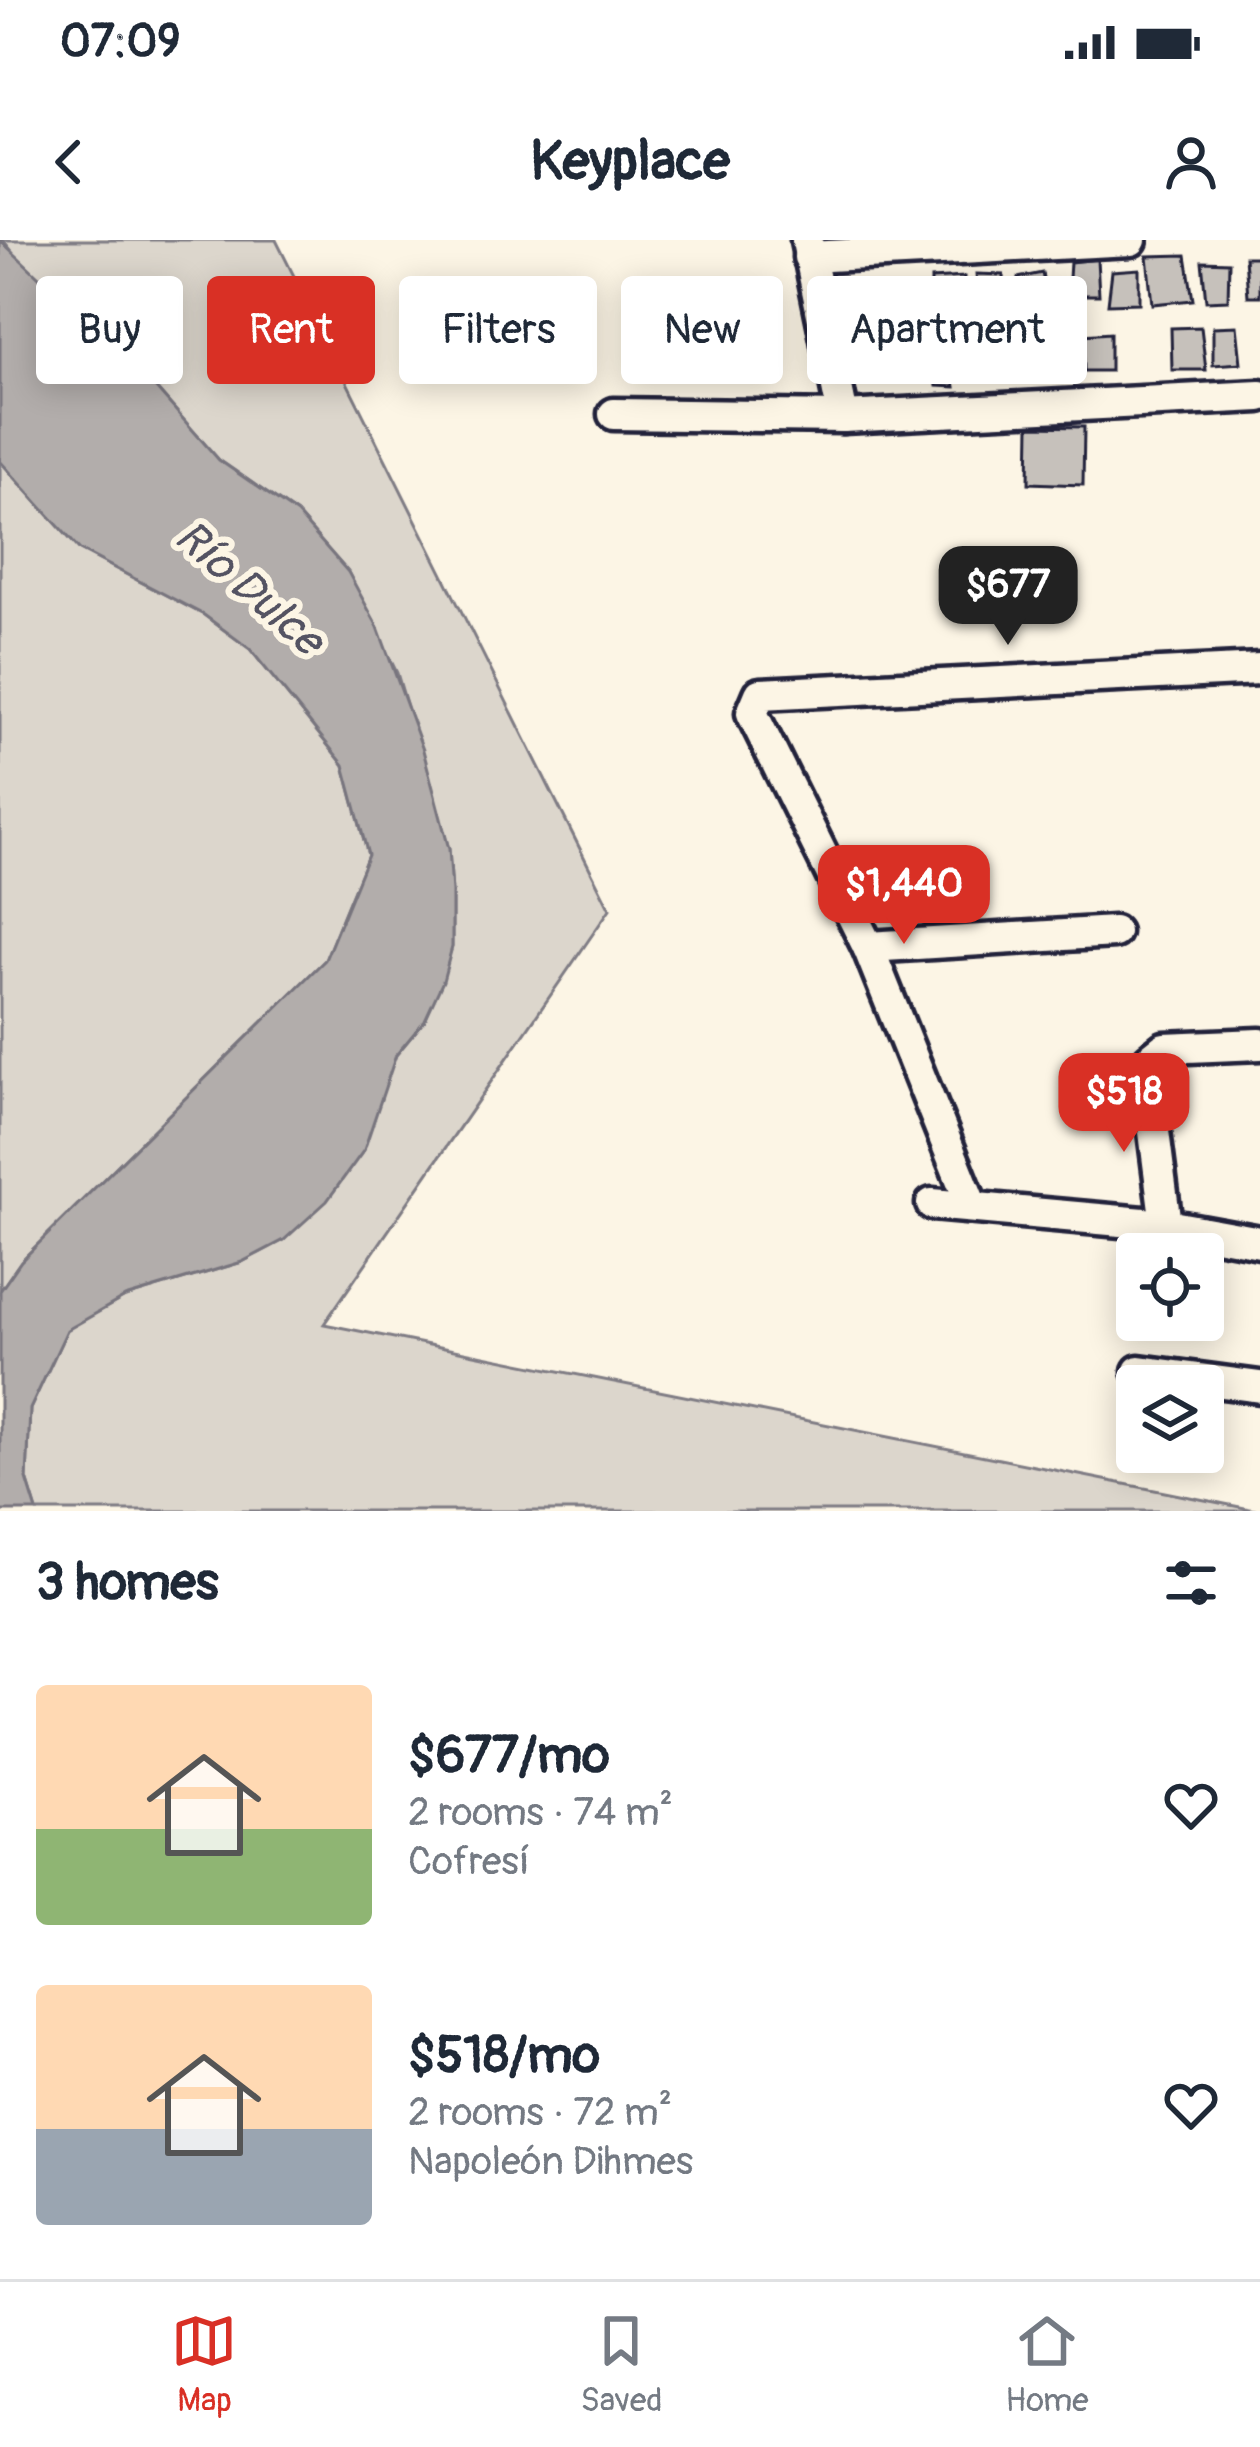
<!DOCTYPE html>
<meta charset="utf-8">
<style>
body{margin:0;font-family:Pangolin,sans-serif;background:#f2f2f3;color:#1f2937;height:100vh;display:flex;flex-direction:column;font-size:45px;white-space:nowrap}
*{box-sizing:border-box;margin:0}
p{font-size:39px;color:#747a83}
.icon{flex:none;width:66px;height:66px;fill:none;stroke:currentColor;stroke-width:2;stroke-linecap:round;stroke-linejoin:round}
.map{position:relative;height:1271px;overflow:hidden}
.side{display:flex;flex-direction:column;background:#fff;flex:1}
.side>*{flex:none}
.top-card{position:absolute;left:36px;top:36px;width:1188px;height:108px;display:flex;gap:24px}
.fabs{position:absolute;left:1116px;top:993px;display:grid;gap:24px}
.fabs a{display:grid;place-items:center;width:108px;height:108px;border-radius:12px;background:#fff;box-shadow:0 6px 30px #0003;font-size:60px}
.price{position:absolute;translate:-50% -102px;padding:0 27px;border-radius:24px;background:#d93025;color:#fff;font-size:39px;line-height:78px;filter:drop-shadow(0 3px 6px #0008)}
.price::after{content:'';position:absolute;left:50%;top:72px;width:36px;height:27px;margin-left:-18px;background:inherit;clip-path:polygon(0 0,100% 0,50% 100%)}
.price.current{background:#222;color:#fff}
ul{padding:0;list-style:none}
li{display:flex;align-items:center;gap:36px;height:300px;padding:0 36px}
li span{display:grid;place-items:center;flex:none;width:336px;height:240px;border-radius:12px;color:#555}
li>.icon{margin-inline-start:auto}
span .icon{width:144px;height:144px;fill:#fffc;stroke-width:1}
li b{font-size:51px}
h2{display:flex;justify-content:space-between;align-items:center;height:144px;padding:0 36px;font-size:51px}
.pill{padding:0 42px;border-radius:12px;background:#fff;box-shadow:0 6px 30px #0003;font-size:42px;line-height:108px}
.pill.current{background:#d93025;color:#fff}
.status{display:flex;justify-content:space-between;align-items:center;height:84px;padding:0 60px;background:#fff;direction:ltr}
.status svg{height:33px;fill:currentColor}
header{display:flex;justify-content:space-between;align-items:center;height:156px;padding:0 36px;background:#fff;font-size:54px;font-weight:700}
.tabs{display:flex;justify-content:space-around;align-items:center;height:168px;border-top:3px solid #e0e1e3;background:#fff;font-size:33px;color:#747a83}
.tabs a{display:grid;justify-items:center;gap:6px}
.tabs .current{color:#d93025}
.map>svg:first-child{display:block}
.green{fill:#dcd6cc;stroke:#7f7c84;stroke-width:3}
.water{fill:#b2adab;stroke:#78757e;stroke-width:3}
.building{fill:#c6c1bb;stroke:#22223b;stroke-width:3}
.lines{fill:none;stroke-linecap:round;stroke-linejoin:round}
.street-casing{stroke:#22223b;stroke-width:39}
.street{stroke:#fcf5e5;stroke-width:30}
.labels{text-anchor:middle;stroke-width:12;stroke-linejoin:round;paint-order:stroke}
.water-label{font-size:45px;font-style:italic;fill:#545362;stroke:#fcf5e5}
</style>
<div class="status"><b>07:09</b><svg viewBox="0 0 49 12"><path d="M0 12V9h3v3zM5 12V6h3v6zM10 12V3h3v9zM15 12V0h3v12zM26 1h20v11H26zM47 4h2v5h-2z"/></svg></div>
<header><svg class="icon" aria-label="back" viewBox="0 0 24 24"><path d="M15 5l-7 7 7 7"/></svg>Keyplace<svg class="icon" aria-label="person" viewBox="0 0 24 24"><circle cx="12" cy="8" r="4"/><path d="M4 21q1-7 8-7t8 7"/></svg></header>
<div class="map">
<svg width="1260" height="1271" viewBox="0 0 1260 1271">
<rect width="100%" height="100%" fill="#fcf5e5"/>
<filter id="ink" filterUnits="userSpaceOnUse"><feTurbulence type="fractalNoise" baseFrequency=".00833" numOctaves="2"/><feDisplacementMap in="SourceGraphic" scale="24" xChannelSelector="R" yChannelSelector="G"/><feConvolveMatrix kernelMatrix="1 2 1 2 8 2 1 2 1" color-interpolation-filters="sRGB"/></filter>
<g filter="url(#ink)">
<g class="green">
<polygon points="3,0 276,0 610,669 324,1084 1260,1271 37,1271 27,1239 30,1169 67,1089 125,1057 242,1022 284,1000 364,910 380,852 396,815 425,780 452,707 452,652 449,609 397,433 348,332 297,274 219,220 155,147 32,36"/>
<polygon points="0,221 80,310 204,375 250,409 344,525 368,615 325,720 21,1021 0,1051"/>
</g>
<polygon class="water" points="0,0 155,147 219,220 297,274 348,332 378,387 423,510 449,609 452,652 452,707 443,741 425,780 396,815 364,910 327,961 284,1000 242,1022 125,1057 67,1090 30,1169 27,1239 37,1271 0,1271 0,1051 21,1021 325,720 368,615 344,525 250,409 204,375 80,310 0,221"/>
<g class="building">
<polygon points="1186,15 1193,60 1152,64 1147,16"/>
<polygon points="1245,17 1260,17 1260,56 1248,56"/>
<polygon points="1097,19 1099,55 1068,55 1070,22"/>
<polygon points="1202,21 1229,22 1228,60 1206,61"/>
<polygon points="1139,29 1139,63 1108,64 1112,31"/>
<polygon points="1042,33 1049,67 1022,71 1018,38"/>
<polygon points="976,34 1003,35 1004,69 979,73"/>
<polygon points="964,37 963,69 931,72 931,39"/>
<polygon points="916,48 918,84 883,86 879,54"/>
<polygon points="971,84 972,125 952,125 955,147 937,146 931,85"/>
<polygon points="1069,85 1070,140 1033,140 1031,87"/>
<polygon points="1237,86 1241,123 1213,125 1213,87"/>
<polygon points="1201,87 1206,130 1172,130 1171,88"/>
<polygon points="1110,93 1110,131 1084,131 1083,95"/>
<polygon points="1030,186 1084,187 1083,245 1029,243"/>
</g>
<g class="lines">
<defs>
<g id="street">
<polyline points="807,1 843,177"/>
<polyline points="809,17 1131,0"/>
<polyline points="614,174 843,177 1260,156"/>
<polyline points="868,707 1114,692"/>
<polyline points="932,964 1166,985 1260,1002"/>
<polyline points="971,964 868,707 752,473 760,454 1260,429"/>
<polyline points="1166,985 1147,837 1150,819 1164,808 1260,804"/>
<polyline points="1139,1131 1260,1147"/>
</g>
</defs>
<use href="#street" class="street-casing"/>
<use href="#street" class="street"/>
</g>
</g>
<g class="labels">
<g class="water-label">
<text transform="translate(250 347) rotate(41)" y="16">Río Dulce</text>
</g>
</g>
</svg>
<div class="fabs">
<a><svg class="icon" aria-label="locate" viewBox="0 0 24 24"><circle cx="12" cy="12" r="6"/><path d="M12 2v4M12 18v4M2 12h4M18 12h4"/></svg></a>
<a><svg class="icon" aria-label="layers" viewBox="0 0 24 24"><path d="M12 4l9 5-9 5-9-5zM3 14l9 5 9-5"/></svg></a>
</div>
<b class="price current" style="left:1008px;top:408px">$677</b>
<b class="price" style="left:904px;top:707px">$1,440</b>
<b class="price" style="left:1124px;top:915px">$518</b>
<div class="top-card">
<a class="pill">Buy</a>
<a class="pill current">Rent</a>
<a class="pill">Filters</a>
<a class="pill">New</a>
<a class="pill">Apartment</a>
</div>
</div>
<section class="side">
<h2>3 homes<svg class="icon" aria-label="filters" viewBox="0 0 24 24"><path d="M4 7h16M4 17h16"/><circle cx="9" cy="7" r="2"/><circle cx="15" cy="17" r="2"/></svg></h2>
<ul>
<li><span style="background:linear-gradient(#ffd9b3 60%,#8fb573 0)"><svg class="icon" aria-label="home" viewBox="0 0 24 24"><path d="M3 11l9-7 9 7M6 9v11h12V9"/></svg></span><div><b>$677/mo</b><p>2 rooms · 74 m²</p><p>Cofresí</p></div><svg class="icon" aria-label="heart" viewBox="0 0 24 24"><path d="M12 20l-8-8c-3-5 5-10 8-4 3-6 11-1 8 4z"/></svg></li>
<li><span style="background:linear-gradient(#ffd9b3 60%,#9aa5b1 0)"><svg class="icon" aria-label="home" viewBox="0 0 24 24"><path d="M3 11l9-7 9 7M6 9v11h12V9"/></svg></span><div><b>$518/mo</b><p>2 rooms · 72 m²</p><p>Napoleón Dihmes</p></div><svg class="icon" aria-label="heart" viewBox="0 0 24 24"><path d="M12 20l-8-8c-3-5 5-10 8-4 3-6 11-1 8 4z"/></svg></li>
</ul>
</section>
<nav class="tabs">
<a class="current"><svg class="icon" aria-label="map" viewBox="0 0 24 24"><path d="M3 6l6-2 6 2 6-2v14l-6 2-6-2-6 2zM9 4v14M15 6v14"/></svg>Map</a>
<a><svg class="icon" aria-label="saved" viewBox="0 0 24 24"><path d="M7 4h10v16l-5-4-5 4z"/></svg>Saved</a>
<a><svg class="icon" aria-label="home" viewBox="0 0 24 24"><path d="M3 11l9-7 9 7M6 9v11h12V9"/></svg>Home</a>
</nav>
